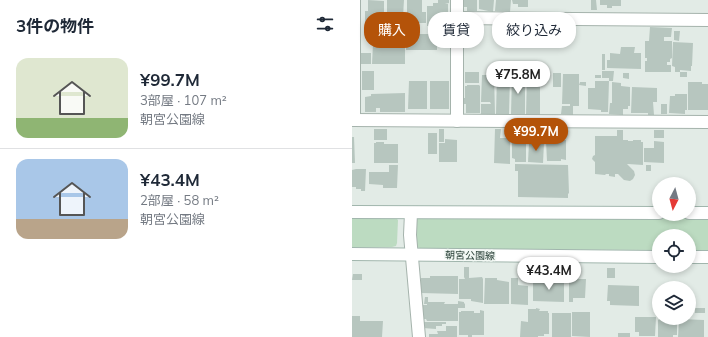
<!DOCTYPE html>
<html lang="ja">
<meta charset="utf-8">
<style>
body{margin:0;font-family:Mulish,"Noto Sans JP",sans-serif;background:#f6f6f7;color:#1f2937;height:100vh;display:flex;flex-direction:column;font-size:15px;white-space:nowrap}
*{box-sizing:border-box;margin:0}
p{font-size:13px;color:#747a83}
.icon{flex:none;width:22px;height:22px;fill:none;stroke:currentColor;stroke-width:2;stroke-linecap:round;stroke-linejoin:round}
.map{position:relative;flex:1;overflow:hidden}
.drawer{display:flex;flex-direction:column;background:#fff;width:352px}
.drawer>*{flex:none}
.banner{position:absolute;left:12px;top:12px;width:284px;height:36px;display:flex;gap:8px}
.needle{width:26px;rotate:186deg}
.controls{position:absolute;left:300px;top:177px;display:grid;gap:8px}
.controls a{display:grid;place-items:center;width:44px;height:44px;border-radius:50%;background:#fff;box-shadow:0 2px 6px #0003;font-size:20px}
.price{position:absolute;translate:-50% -34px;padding:0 9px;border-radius:14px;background:#fff;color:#222;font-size:13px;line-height:26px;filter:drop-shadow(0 1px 2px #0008)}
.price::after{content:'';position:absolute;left:50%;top:24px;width:12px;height:9px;margin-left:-6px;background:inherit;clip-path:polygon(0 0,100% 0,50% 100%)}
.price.active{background:#b45309;color:#fff}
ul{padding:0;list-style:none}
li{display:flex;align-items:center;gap:12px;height:100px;padding:0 16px}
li+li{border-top:1px solid #e0e1e3}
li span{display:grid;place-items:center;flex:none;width:112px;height:80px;border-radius:12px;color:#555}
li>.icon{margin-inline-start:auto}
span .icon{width:48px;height:48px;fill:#fffc;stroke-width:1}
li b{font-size:17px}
h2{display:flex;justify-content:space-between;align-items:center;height:48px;padding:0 16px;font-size:17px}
.tag{padding:0 14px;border-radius:16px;background:#fff;box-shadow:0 2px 6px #0003;font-size:14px;line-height:36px}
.tag.active{background:#b45309;color:#fff}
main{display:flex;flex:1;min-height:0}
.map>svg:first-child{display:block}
.green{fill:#bcdbc1}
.building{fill:#b7c6bf}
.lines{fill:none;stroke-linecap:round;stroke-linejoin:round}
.street-casing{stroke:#a5b3ac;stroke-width:14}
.secondary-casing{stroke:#a1b6ad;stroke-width:14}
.street{stroke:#fff;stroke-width:12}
.secondary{stroke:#fff;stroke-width:12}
.labels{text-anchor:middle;stroke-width:3;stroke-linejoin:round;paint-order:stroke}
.street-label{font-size:10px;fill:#233b32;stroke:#f2f8f4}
</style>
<main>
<section class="drawer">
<h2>3件の物件<svg class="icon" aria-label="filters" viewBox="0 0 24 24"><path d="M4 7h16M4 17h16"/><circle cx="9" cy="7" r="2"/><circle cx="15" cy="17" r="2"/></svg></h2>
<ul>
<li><span style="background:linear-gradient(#dfe7d0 75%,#8fb573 0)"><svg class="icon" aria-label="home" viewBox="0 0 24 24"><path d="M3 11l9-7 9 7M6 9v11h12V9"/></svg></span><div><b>¥99.7M</b><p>3部屋 · 107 m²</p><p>朝宮公園線</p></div></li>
<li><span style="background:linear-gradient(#a9c7e8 75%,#b9a48a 0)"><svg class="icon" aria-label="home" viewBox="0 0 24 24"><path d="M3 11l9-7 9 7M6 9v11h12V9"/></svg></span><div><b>¥43.4M</b><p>2部屋 · 58 m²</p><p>朝宮公園線</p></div></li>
</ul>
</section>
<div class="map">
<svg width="356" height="337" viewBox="0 0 356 337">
<rect width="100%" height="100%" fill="#e2ebe6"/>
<g class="green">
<polygon points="0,217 44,218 46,220 45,243 44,246 40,247 0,247"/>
<polygon points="66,217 346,218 356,219 356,250 337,250 337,236 307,236 307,250 72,249 64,247 60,221"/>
</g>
<g class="building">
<polygon points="16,0 32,1 32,22 13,22 13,11 16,11"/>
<polygon points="35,0 52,0 51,17 35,17"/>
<polygon points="55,0 70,0 70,12 74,12 74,23 55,23"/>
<polygon points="86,0 97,0 97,3 93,4 96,4 96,21 94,21 94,26 75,26 75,6 81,6 81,3 86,3"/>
<polygon points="112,0 125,0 125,11 115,11 115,7 112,7"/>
<polygon points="127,0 142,0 141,12 127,9"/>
<polygon points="144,0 159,0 158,12 143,11"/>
<polygon points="160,0 176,0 176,7 166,7 166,4 161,4"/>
<polygon points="239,0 244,0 245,10 239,10"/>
<polygon points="248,0 269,0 269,6 260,6 260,8 255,8 255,5 248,5"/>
<rect x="20" y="22" width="32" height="14"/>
<polygon points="298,27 320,28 319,37 312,37 312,41 320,41 320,58 318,59 318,62 315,62 315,65 319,65 319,72 293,72 293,61 295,61 295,58 293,58 293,41 297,41"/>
<polygon points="322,31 328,31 327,41 322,40"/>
<rect x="54" y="34" width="31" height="16"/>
<polygon points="29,40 53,41 53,64 20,64 21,44 29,44"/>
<polygon points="321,42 341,43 340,66 339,66 339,71 328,70 328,72 323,72 323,67 320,66"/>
<polygon points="269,47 283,47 282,53 289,53 289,69 255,68 255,60 258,60 258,53 268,54"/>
<rect x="9" y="53" width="10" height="11"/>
<rect x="250" y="54" width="3" height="16"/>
<rect x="10" y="71" width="12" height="19"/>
<polygon points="250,71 262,71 261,81 257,81 257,78 250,78"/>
<rect x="113" y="72" width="14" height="11"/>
<rect x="328" y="72" width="7" height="5"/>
<rect x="201" y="73" width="8" height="14"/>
<polygon points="271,73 277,73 277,79 271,78"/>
<polygon points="190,74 196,74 196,82 189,82"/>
<polygon points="211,74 227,74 227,106 221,106 221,115 209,114 210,106 218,106 218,104 210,104"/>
<polygon points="130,75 142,75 143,114 129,114 129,104 139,104 138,102 129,102"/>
<polygon points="145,75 157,75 158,77 157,114 144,114"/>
<polygon points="160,75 172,75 173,77 173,114 159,114"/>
<rect x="243" y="75" width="6" height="3"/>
<polygon points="175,76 187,76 188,77 188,115 174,115"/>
<polygon points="57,81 75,81 75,109 56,109"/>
<rect x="78" y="81" width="19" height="28"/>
<polygon points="243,81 257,81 256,112 249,112 249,110 236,109 236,88 243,88"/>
<polygon points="228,82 234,82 234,86 227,85"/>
<polygon points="260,82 269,83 269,86 278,87 278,106 276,106 276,109 271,109 271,115 257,114 258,103 260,103"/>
<polygon points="336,82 350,82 350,84 356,84 356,110 336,110"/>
<polygon points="115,85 127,85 128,86 128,113 114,113 114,104 112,104 112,98 113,98 113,86 115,86"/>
<polygon points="280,87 305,88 305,102 301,102 302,115 296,115 296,113 279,113"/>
<polygon points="53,93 53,112 28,112 28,108 24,108 24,112 13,112 13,97 19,96 19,94"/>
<polygon points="323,94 335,94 335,110 333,110 333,114 317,113 318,96 323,96"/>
<rect x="309" y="104" width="6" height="10"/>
<rect x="22" y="129" width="13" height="11"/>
<rect x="87" y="129" width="5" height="13"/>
<polygon points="143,129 149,129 148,138 158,138 158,164 142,163"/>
<rect x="182" y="129" width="9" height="10"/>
<polygon points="265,130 271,130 271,140 276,140 276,164 275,164 282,171 283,175 281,179 278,181 272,180 266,174 263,174 263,177 257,176 257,174 254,174 253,175 243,174 243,162 240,159 241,156 243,155 243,136 265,136"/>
<rect x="302" y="130" width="10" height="8"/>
<rect x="76" y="133" width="9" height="21"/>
<polygon points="0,137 2,137 3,163 0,163"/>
<polygon points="160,138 174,138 174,162 163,162 163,159 160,158"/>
<polygon points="93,139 105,140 105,162 87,162 87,143 93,143"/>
<polygon points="197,140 214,140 214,160 209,159 209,161 195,161 194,141"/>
<polygon points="281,140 289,140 289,142 291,142 291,165 276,164 276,141 281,141"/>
<polygon points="302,141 312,142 312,163 292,162 292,148 302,148"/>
<polygon points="24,142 32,142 32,144 46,144 46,163 22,163 22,143 24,143"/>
<polygon points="177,142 192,143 191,163 176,162"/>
<polygon points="163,164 216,165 217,193 216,194 216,198 166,197 166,171 163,171"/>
<polygon points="37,165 46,165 45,188 31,188 31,185 17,184 17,172 37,172"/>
<rect x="294" y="165" width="5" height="6"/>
<polygon points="4,169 14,169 13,191 9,191 9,189 4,189 4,187 0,187 0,170"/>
<polygon points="112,267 117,267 117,278 130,277 131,279 131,303 119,301 119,299 107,299 107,279 113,279 112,277"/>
<rect x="215" y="267" width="7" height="9"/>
<rect x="255" y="268" width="8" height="10"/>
<rect x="179" y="269" width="3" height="7"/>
<polygon points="1,274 10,274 10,280 0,280"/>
<polygon points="78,276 106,276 106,294 69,293 69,278 78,278"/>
<polygon points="133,278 145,278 145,280 157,282 157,304 132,304"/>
<polygon points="159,278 166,278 166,285 176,286 176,305 159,304"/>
<polygon points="217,279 234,279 233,298 221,298 221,302 217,302"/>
<polygon points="181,281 212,281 212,302 181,301"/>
<polygon points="256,285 287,286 287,306 258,305 258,301 255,301"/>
<polygon points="73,297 76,297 76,302 93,302 92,304 106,304 106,321 75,321 74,319 69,319 70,305 75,305 75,304 72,304"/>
<polygon points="106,301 112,302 112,304 113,303 113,308 106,308"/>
<polygon points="184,308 188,309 187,311 196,311 196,313 197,313 197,334 192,334 192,336 186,336 186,337 168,337 169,321 176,322 176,309 184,309"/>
<rect x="343" y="308" width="10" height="5"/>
<polygon points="128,310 132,311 132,335 120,335 120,337 116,337 116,335 107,335 107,312 109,312 109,311 122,311 122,313 128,313"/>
<polygon points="220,312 238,312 238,337 220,336"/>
<rect x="200" y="313" width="19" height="24"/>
<polygon points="0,316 8,316 8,321 31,321 30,337 0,337"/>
<polygon points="283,317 304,317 303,336 287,336 287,332 283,332"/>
<polygon points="308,319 323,319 325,320 325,335 321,335 321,337 306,337 306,320"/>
<polygon points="328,319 352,320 352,337 326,337 327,320"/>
<polygon points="71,322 94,322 94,324 90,324 90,326 84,326 84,329 71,328"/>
<polygon points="94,326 105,326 105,337 77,337 77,334 86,334 85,331 94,331"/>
<rect x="266" y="333" width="12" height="4"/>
</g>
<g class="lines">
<defs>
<g id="street">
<polyline points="105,18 356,20"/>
<polyline points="0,120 356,122"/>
<polyline points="2,120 2,0"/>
<polyline points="105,121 105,0"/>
<polyline points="59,213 58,235 67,337"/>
</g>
<g id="secondary">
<polyline points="0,212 307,213"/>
<polyline points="337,213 356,213"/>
<polyline points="0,254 307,257"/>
<polyline points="337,257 356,257"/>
</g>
</defs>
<use href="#street" class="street-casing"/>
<use href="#secondary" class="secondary-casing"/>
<use href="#street" class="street"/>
<use href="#secondary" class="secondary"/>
</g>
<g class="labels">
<g class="street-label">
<text transform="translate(118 255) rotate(1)" y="4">朝宮公園線</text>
</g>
</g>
</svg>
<div class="controls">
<a><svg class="needle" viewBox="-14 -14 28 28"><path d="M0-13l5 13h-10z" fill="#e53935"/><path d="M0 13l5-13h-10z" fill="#747a83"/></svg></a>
<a><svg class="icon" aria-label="locate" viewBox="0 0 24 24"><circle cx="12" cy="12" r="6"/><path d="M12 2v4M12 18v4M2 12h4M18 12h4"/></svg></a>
<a><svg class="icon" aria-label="layers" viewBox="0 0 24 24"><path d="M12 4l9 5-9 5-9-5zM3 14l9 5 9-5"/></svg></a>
</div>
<b class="price" style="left:166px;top:95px">¥75.8M</b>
<b class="price active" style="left:184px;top:152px">¥99.7M</b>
<b class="price" style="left:197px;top:291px">¥43.4M</b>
<div class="banner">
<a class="tag active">購入</a>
<a class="tag">賃貸</a>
<a class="tag">絞り込み</a>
</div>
</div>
</main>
